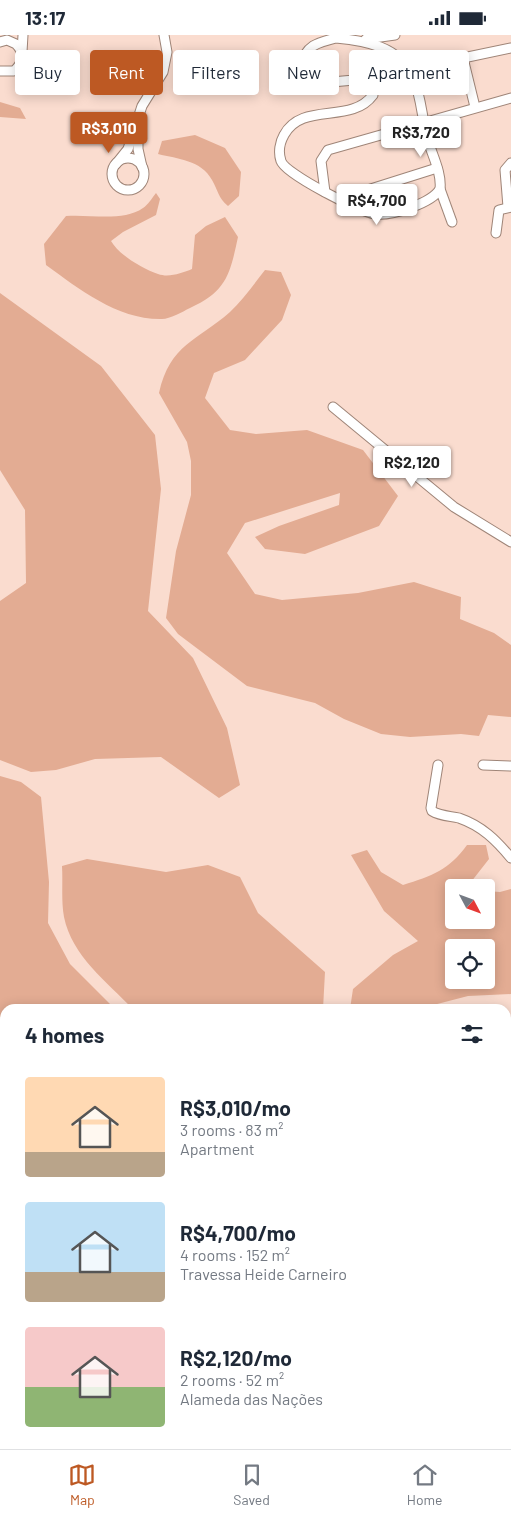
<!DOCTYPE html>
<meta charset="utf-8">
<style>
body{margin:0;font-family:Barlow,sans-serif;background:#f6f6f7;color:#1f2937;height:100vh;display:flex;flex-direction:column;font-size:19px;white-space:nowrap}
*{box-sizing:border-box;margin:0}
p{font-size:16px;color:#747a83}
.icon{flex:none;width:28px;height:28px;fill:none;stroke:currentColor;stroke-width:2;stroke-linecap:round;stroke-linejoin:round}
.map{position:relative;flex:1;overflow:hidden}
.details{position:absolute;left:0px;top:969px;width:511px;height:446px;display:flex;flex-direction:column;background:#fff;border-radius:15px 15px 0 0;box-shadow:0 2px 12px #0003}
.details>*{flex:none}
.banner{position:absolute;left:15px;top:15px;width:481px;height:45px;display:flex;gap:10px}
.needle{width:32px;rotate:131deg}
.tools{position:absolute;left:445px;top:844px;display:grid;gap:10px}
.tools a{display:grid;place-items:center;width:50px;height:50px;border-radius:5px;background:#fff;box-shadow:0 2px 12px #0003;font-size:25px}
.price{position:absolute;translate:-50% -42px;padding:0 11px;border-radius:5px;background:#fff;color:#222;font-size:16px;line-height:32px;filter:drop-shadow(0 1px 2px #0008)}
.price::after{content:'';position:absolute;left:50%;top:30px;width:15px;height:11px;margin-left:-8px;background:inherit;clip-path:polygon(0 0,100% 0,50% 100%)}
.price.on{background:#bd5923;color:#fff}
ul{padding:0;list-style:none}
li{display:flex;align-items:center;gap:15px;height:125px;padding:0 25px}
li span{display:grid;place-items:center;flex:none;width:140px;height:100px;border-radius:5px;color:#555}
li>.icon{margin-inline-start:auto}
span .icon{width:60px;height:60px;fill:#fffc;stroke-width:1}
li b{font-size:21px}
h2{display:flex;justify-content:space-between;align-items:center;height:60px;padding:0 25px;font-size:21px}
.chip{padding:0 18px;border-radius:5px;background:#fff;box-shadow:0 2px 12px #0003;font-size:18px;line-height:45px}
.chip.on{background:#bd5923;color:#fff}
.status{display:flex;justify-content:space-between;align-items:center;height:35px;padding:0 25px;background:#fff;direction:ltr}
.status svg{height:14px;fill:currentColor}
.menu{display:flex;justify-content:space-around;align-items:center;height:70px;border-top:1px solid #e0e1e3;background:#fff;font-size:14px;color:#747a83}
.menu a{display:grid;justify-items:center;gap:2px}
.menu .on{color:#bd5923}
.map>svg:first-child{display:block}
.green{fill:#e3ac93;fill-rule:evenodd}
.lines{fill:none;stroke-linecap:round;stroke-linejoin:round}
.minor-casing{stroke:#9f8578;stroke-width:11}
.minor{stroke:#fff;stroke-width:9}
</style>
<div class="status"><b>13:17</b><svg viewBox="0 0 49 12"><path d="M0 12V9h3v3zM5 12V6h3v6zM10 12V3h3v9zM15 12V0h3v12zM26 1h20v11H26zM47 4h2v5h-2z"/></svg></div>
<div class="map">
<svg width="511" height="1414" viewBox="0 0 511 1414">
<rect width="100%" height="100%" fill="#fadccf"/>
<g class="green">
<polygon points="0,67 20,73 26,84 0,82"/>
<path d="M195 100 225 113 241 137 239 161 228 171C218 163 218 155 212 145 201 125 178 124 158 119L162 106Z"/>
<path d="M156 158 160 164 156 180 123 197 111 206C119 220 143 234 158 239 169 243 182 238 192 234L195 200 206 191 225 182 238 202C230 239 227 256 190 273 182 277 170 284 162 284 118 285 79 254 46 230L44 209 66 181C90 179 123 187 143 173 148 170 152 163 156 158Z"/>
<path d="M265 235 281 237 291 260 282 285 245 325 214 338 205 363 230 395 256 399 307 395 363 415 398 461 379 491 305 519 265 514 255 502 279 491 339 470 340 458 245 488 227 518 255 559 282 565 358 558 414 547 461 562 460 584 494 598 511 610V682L488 680 479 701 461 699 410 702 381 699 344 684 315 668 247 651 178 599 166 583 176 516 191 460V426L187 407 159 358C170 309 197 306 230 277 243 265 254 249 265 235Z"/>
<polygon points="0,258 101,331 155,400 161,454 148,576 193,623 227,693 240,750 219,763 161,722 95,724 56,735 31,737 0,725 0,566 26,548 25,475 0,435"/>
<polygon points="0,741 21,747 41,762 49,847 48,888 70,929 115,974 5,974 5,1062 0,1060"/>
<path d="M467 810H486L489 824 471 847 481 852H454V885H486V856L500 857 511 854V959L468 961 418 974H350L353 954 393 920 418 906 384 876 351 820 367 815 381 837 403 850C432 841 449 835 467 810ZM454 912H486V945H454Z"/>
<path d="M87 824 166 837 208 830 240 842 258 878 325 937 323 974H133C107 947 72 921 64 882 61 866 63 848 62 831Z"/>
<polygon points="0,1076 5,1077 5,1410 506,1410 506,1225 511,1228 511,1414 0,1414"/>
<polygon points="506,1109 511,1110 511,1212 506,1208"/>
</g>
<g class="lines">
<defs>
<g id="minor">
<path d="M336 3C366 6 399 11 413 42 421 60 422 83 427 102 431 118 442 137 440 154 432 168 392 181 375 179 360 177 285 139 281 126 278 117 280 107 284 100 302 66 351 90 373 60V51L365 44 310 49C296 41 301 19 313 11 320 7 328 5 336 3Z"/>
<polyline points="366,4 395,0"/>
<path d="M0 7 7 5 16 9C25 18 23 28 14 36H0"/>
<polyline points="22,17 23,0"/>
<polyline points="463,23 475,72"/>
<polyline points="414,43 463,23 511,13"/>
<polyline points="138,95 138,114 142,132"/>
<circle cx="128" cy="139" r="16"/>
<polyline points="116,129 128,114 142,71 163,37 167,17 164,0"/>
<polyline points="440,154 452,187"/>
<polyline points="325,157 321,126 328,115 511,63"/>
<polyline points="339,164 437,133"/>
<polyline points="508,172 505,135 511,128"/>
<polyline points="496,198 499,175 511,172"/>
<polyline points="333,372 454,472 511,507"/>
<path d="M438 730 431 773 432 776C440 781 450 781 459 783 482 791 496 805 511 823"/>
<polyline points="483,730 511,731"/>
<polyline points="506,1024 511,1020"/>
</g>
</defs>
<use href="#minor" class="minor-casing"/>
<use href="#minor" class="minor"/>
</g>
</svg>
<div class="tools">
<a><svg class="needle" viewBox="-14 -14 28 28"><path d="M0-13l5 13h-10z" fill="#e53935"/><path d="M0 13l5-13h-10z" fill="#747a83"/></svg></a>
<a><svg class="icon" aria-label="locate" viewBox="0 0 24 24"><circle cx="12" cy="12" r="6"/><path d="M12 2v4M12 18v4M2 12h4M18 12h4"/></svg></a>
</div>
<b class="price on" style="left:109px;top:119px">R$3,010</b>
<b class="price" style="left:421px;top:123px">R$3,720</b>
<b class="price" style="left:377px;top:191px">R$4,700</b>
<b class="price" style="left:412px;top:453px">R$2,120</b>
<div class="banner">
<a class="chip">Buy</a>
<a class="chip on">Rent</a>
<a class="chip">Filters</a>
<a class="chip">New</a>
<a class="chip">Apartment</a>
</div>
<section class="details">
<h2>4 homes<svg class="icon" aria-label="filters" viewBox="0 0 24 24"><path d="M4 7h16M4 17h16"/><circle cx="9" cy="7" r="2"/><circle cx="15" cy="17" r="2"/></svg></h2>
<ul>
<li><span style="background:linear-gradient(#ffd9b3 75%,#b9a48a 0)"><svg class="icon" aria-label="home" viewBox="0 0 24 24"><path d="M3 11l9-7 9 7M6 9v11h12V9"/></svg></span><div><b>R$3,010/mo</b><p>3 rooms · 83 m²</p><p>Apartment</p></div></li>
<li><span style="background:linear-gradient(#bfe0f5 70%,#b9a48a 0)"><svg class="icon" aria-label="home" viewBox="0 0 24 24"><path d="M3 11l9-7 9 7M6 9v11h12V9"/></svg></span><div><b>R$4,700/mo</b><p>4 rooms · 152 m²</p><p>Travessa Heide Carneiro</p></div></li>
<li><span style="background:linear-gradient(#f6c9c9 60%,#8fb573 0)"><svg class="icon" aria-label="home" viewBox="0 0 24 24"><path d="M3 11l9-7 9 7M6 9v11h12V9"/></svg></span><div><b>R$2,120/mo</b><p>2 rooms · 52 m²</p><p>Alameda das Nações</p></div></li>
</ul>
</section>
</div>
<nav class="menu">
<a class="on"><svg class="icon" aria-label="map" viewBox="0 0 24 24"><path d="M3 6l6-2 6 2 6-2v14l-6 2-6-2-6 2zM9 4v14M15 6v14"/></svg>Map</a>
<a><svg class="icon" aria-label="saved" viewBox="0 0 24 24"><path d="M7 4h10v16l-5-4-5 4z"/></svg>Saved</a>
<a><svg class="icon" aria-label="home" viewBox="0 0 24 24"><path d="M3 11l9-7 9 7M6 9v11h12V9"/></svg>Home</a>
</nav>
